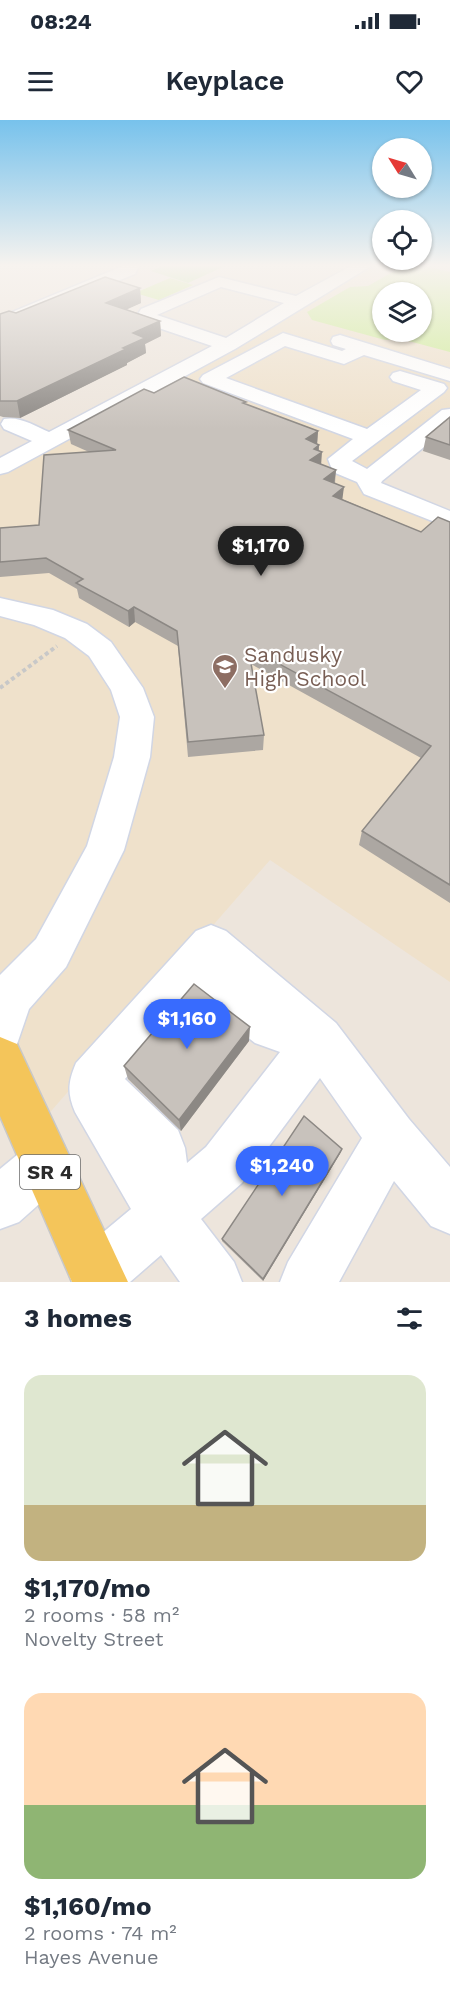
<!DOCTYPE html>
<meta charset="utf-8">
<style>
body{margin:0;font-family:"Work Sans",sans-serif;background:#f6f6f7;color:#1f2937;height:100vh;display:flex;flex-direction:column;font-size:22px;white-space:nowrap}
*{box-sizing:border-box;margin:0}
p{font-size:20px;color:#747a83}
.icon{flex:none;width:33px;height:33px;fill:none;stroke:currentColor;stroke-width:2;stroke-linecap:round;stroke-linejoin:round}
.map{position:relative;height:1162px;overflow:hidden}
.panel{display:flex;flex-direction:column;background:#fff;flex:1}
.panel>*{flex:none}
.needle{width:39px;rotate:307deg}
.controls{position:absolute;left:372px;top:18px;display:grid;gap:12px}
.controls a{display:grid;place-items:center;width:60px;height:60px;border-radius:50%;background:#fff;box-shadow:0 2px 4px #0004;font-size:30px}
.price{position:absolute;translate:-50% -51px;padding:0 14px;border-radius:21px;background:#386bfe;color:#fff;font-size:20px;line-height:39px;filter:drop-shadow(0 2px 3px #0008)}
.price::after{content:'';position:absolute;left:50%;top:36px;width:18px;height:14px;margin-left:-9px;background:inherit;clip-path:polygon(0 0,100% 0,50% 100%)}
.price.on{background:#222;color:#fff}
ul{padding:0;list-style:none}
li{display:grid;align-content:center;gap:12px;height:318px;padding:0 24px}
li span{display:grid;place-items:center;height:186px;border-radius:18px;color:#555}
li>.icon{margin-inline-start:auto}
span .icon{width:108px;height:108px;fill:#fffc;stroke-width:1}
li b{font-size:26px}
h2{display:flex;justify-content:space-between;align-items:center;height:72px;padding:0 24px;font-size:26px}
.status{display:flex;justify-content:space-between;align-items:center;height:42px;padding:0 30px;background:#fff;direction:ltr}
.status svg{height:16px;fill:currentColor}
header{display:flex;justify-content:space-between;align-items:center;height:78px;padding:0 24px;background:#fff;font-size:27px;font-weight:600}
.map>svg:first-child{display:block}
.education{fill:#efe1cb;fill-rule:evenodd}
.green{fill:#b7e597}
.pitch{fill:#cdec93;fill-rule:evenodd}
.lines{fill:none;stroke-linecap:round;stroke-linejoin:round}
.minor-casing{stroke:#d1d6e4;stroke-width:3}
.major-casing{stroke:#c8c8c8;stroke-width:3}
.path{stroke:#c8c8c8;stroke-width:4;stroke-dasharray:4 3;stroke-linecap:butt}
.minor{fill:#fff;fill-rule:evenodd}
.major{fill:#f4c55a;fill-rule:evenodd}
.wall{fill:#aca7a2}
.shaded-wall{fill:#8c8884}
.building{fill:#c8c2bc;stroke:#8c8884;stroke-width:1.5}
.labels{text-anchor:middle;stroke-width:4.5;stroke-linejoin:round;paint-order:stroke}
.shield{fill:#fff;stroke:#6b6b6b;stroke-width:1.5}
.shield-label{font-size:20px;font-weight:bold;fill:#2b2b2b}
.education-label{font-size:21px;fill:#785e54;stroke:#fff;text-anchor:start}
</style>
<div class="status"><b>08:24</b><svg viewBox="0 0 49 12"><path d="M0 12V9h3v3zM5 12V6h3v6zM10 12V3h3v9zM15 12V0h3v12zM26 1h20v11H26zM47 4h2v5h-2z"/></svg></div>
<header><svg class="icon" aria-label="menu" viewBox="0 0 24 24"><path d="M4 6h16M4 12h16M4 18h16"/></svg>Keyplace<svg class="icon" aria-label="heart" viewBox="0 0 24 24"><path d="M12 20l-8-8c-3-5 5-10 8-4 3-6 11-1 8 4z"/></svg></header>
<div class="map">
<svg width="450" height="1162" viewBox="0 0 450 1162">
<rect width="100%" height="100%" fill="#ede5dc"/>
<path class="education" d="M377 146H450V306L374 369 450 400V862L270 740 32 1013 0 941V349ZM382 172H422V212H382Z"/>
<polygon class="green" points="163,146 225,146 188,163 151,151"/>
<g class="pitch">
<path d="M403 146H425L450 152V232L401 219 385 220 312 200 307 192 350 167 368 166ZM422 172V212H382V172Z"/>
<polygon points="170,158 193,165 159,180 135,173"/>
</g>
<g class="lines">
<defs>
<g id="minor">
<polygon points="123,146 139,146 135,154 0,208 0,197"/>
<path d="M351 146H371L235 229 8 352 0 354V338L32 321 4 309 1 304 4 299C20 296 35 306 49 312L212 226 144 203 137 196 141 189 219 157 296 176ZM221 167 284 183 226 218 157 195Z"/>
<polygon points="283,213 342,231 346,229 333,225 331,221 333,217 340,215 450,249 450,261 364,235 344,244 285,226 226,258 367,309 421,270 393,261 390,257 393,253 400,251 444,264 447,268 444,272 352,341 367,349 442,290 450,289 450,306 382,361 381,363 450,391 450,408 364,374 357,362 333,352 328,339 353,319 203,263 200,259 203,255"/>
<polygon points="0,478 53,490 87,504 111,522 143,568 154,597 150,637 124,730 66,847 29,889 16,927 0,934 0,855 36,819 87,726 114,637 120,597 111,570 89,536 65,518 34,505 0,496"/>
<path d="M211 805 226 811 336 903 409 999 450 1047V1114L431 1106 394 1061 339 1162H280L288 1142 362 1018 320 958 242 1063 201 1099 234 1142 242 1162H180L161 1135 130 1162H72L69 1154 77 1134 131 1089 75 992C67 973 68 962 76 943L196 811ZM195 876 255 923 280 932 206 1027 187 1043 185 1028 178 1010 125 959Z"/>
<polygon points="46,1018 64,1026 72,1044 64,1062 19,1102 0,1109 0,1049 28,1026"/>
</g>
<polygon id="major" points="0,917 17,924 128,1162 72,1162 0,996"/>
</defs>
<use href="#minor" class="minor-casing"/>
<use href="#major" class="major-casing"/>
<polyline class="path" points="0,568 57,526"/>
<use href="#minor" class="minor"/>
<use href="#major" class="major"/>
</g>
<g class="wall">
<polygon points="140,168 141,183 126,189 160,201 161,216 145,224 146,233 127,243 127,245 20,298 3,297 0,296 0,194 16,193"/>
<polygon points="154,273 246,285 318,311 317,324 319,325 319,330 321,344 336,350 335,363 342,379 421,412 450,402 450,783 359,725 362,711 421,638 251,544 264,615 263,630 188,637 178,526 135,502 129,507 79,478 77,469 49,453 0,457 0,408 39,405 89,332 71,324 68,310"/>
<polygon points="450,297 450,340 423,331 426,317"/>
<polygon points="249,921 181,1011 128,959 124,946"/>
<polygon points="341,1032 263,1161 222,1121 222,1119"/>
</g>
<g class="shaded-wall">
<polygon points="140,168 141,183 108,198 106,183"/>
<polygon points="160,201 161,216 145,224 146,233 127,243 127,245 20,298 17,281 123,228 133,213"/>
<polygon points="318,311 317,325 306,319"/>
<polygon points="319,325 318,334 322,332 321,346 310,340 314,329"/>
<polygon points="336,350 334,365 324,359"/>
<polygon points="344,367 342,382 333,376"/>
<polygon points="134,487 135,502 129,507 128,491"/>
<polygon points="250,907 249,921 181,1011 179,1000"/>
<polygon points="342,1029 341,1032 263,1161 263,1159"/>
</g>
<g class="building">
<polygon points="105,157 140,168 106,183 160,201 133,213 145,218 123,228 126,229 17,281 0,281 0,194 9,191 16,193"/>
<polygon points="184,257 246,282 243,283 318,311 306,319 319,325 314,329 322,332 310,340 336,350 324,359 344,367 333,376 421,412 438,397 450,402 450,765 362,711 431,626 248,527 264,615 188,622 177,511 134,487 128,491 76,463 83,459 46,438 0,442 0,408 39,405 44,335 116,330 68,310 144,269 154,273"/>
<polygon points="450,297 450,325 426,317"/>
<polygon points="194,864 250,907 179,1000 124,946"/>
<polygon points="304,996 342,1029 263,1159 222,1119"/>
</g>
<linearGradient id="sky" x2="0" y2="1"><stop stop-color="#77c2ec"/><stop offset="0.47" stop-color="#f7f3ef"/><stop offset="1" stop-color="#f7f3ef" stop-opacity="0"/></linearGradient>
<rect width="450" height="309" fill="url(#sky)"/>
<defs>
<symbol id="school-pin" viewBox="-11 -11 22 30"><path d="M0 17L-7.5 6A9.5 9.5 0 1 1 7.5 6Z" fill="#8d6e63" stroke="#fff"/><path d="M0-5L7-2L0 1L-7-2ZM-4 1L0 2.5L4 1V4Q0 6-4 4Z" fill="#fff"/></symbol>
</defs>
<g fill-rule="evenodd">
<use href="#school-pin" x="210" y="532" width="30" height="40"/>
</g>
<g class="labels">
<rect class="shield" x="20" y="1035" width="60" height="34" rx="4.5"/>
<g class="shield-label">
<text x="50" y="1059">SR 4</text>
</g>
<g class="education-label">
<text x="244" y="542">Sandusky<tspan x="244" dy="24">High School</tspan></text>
</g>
</g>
</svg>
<div class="controls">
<a><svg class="needle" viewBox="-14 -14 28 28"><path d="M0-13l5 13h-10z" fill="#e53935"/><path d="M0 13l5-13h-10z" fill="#747a83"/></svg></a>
<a><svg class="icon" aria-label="locate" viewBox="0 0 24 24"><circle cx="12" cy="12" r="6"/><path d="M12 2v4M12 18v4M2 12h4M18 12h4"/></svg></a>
<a><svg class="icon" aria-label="layers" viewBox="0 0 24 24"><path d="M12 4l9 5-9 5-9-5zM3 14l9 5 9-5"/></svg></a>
</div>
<b class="price on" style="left:261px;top:457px">$1,170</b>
<b class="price" style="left:187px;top:930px">$1,160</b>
<b class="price" style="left:282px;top:1077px">$1,240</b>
</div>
<section class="panel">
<h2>3 homes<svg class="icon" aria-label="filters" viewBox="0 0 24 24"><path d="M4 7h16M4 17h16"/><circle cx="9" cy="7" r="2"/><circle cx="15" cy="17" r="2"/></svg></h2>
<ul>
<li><span style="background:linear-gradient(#dfe7d0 70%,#c2b280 0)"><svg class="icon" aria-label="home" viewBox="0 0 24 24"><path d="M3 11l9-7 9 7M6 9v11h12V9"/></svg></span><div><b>$1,170/mo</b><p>2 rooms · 58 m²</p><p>Novelty Street</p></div></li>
<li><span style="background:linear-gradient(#ffd9b3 60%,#8fb573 0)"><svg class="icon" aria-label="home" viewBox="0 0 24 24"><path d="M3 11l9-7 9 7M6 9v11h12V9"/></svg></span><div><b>$1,160/mo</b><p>2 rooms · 74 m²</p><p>Hayes Avenue</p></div></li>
</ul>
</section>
